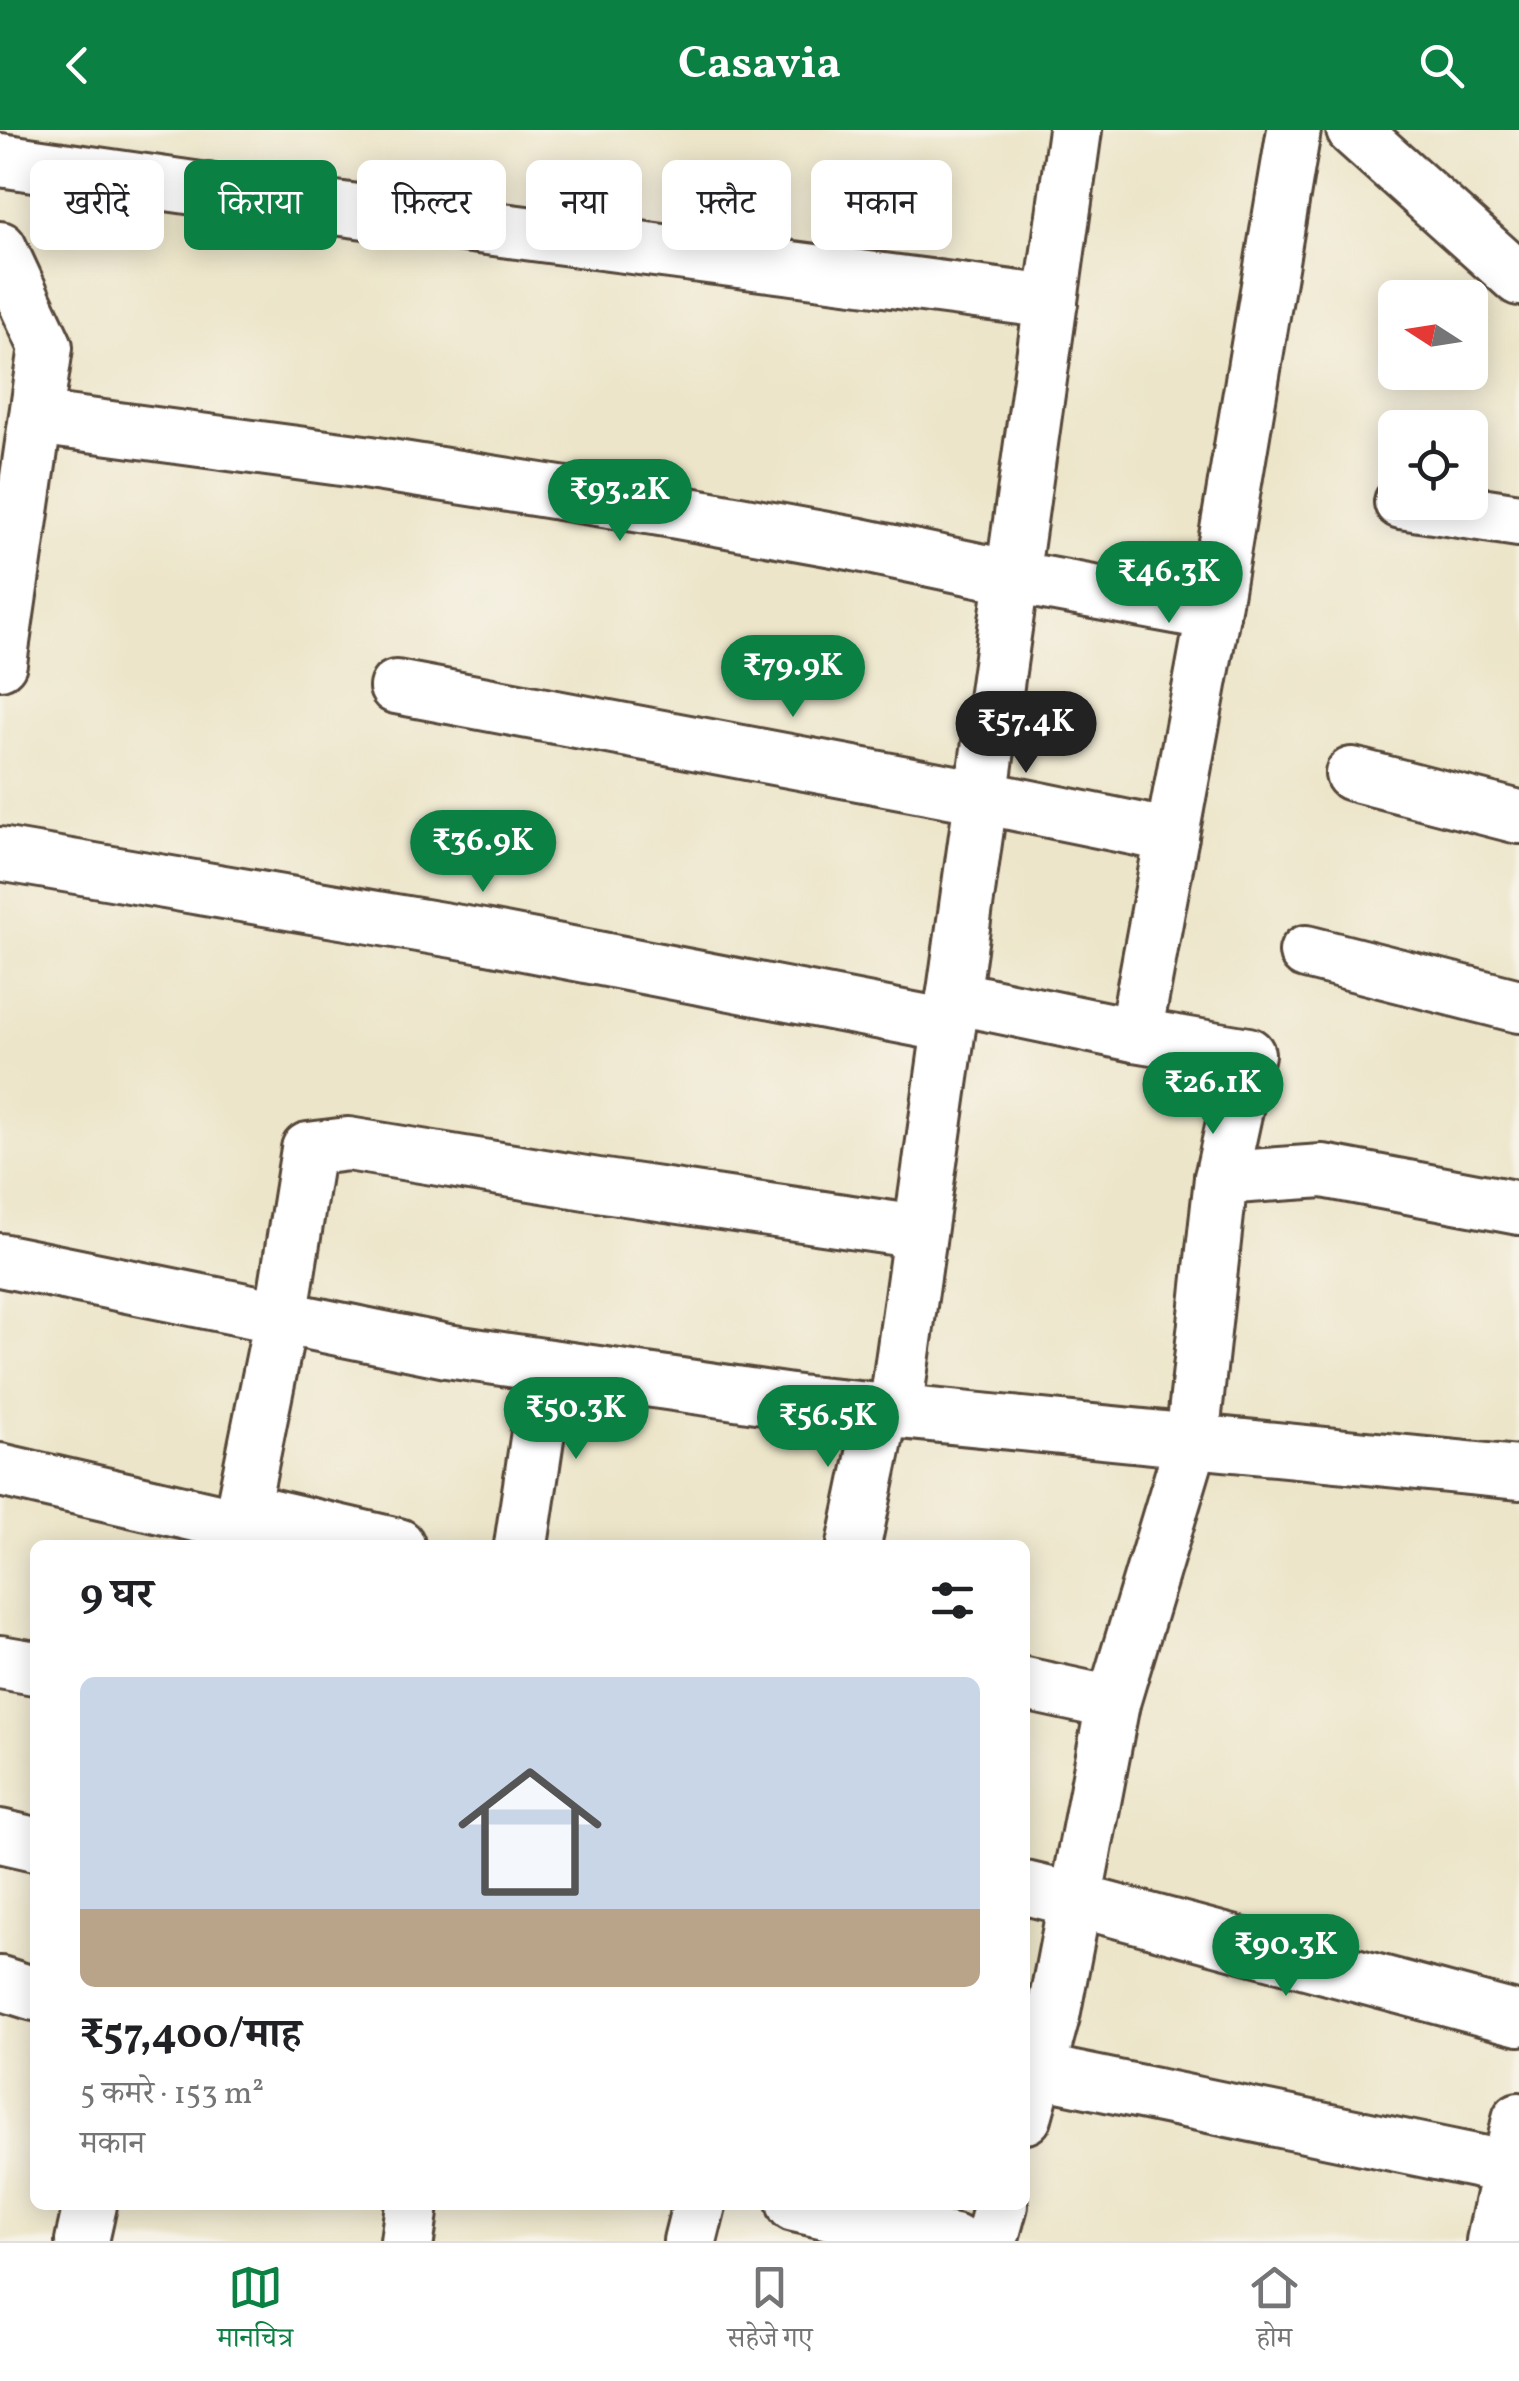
<!DOCTYPE html>
<html lang="hi">
<meta charset="utf-8">
<style>
body{margin:0;font-family:Vollkorn,"Noto Serif Devanagari",serif;background:#f2f2f2;color:#202124;height:100vh;display:flex;flex-direction:column;font-size:38px;white-space:nowrap}
*{box-sizing:border-box;margin:0}
p{font-size:32px;color:#757577}
.icon{flex:none;width:55px;height:55px;fill:none;stroke:currentColor;stroke-width:2;stroke-linecap:round;stroke-linejoin:round}
.map{position:relative;flex:1;overflow:hidden}
.details{position:absolute;left:30px;top:1410px;width:1000px;height:670px;display:flex;flex-direction:column;background:#fff;border-radius:15px;box-shadow:0 5px 25px #0003}
.details>*{flex:none}
.guide{position:absolute;left:30px;top:30px;width:1000px;height:90px;display:flex;gap:20px}
.needle{width:65px;rotate:282deg}
.fabs{position:absolute;left:1378px;top:150px;display:grid;gap:20px}
.fabs a{display:grid;place-items:center;width:110px;height:110px;border-radius:15px;background:#fff;box-shadow:0 5px 25px #0003;font-size:50px}
.price{position:absolute;translate:-50% -85px;padding:0 22px;border-radius:35px;background:#0b8043;color:#fff;font-size:32px;line-height:65px;filter:drop-shadow(0 2px 5px #0008)}
.price::after{content:'';position:absolute;left:50%;top:60px;width:30px;height:22px;margin-left:-15px;background:inherit;clip-path:polygon(0 0,100% 0,50% 100%)}
.price.selected{background:#222;color:#fff}
ul{padding:0;list-style:none}
li{display:grid;align-content:center;gap:20px;height:530px;padding:0 50px}
li+li{border-top:2px solid #e0e0e0}
li span{display:grid;place-items:center;height:310px;border-radius:15px;color:#555}
li>.icon{margin-inline-start:auto}
span .icon{width:180px;height:180px;fill:#fffc;stroke-width:1}
li b{font-size:42px}
h2{display:flex;justify-content:space-between;align-items:center;height:120px;padding:0 50px;font-size:42px}
.chip{padding:0 35px;border-radius:15px;background:#fff;box-shadow:0 5px 25px #0003;font-size:35px;line-height:90px}
.chip.selected{background:#0b8043;color:#fff}
header{display:flex;justify-content:space-between;align-items:center;height:130px;padding:0 50px;background:#0b8043;color:#fff;font-size:45px;font-weight:700}
.tab-bar{display:flex;justify-content:space-around;align-items:center;height:140px;border-top:2px solid #e0e0e0;background:#fff;font-size:28px;color:#757577}
.tab-bar a{display:grid;justify-items:center;gap:5px}
.tab-bar .selected{color:#0b8043}
.map>svg:first-child{display:block}
.lines{fill:none;stroke-linecap:round;stroke-linejoin:round}
.minor-casing{stroke:#564638;stroke-width:58}
.minor{stroke:#fff;stroke-width:52}
</style>
<header><svg class="icon" aria-label="back" viewBox="0 0 24 24"><path d="M15 5l-7 7 7 7"/></svg>Casavia<svg class="icon" aria-label="search" viewBox="0 0 24 24"><circle cx="10" cy="10" r="6"/><path d="M15 15l6 6"/></svg></header>
<div class="map">
<svg width="1519" height="2111" viewBox="0 0 1519 2111">
<rect width="100%" height="100%" fill="#f7f3e8"/>
<filter id="ink" filterUnits="userSpaceOnUse"><feTurbulence type="fractalNoise" baseFrequency=".01" numOctaves="2"/><feDisplacementMap in="SourceGraphic" scale="20" xChannelSelector="R" yChannelSelector="G"/><feConvolveMatrix kernelMatrix="1 2 1 2 8 2 1 2 1" color-interpolation-filters="sRGB"/></filter>
<filter id="wash" filterUnits="userSpaceOnUse"><feTurbulence type="fractalNoise" baseFrequency=".0048" numOctaves="4" result="noise"/><feDisplacementMap in="SourceGraphic" scale="40" xChannelSelector="R" yChannelSelector="G"/><feGaussianBlur stdDeviation="2.25" result="paint"/><feColorMatrix in="noise" values="0 0 0 0 0 0 0 0 0 0 0 0 0 0 0 0 0 1.4 0 .05"/><feComposite in="paint" operator="in"/></filter>
<g filter="url(#wash)">
<rect width="100%" height="100%" fill="#ece5c9"/>
</g>
<g filter="url(#ink)">
<g class="lines">
<defs>
<g id="minor">
<polyline points="1353,0 1519,149"/>
<polyline points="0,30 312,75 1051,172"/>
<polyline points="0,118 46,217 0,533"/>
<polyline points="36,288 364,332 667,380 855,414 1012,447 1213,484"/>
<polyline points="1401,372 1519,390"/>
<polyline points="396,557 981,667 1172,706"/>
<polyline points="1352,644 1519,687"/>
<polyline points="0,724 483,806 949,896"/>
<polyline points="1306,822 1519,876"/>
<polyline points="953,867 1135,905 1213,484 1294,0"/>
<polyline points="1135,905 1248,924 1221,1048"/>
<polyline points="0,1130 447,1221 798,1272 1519,1343"/>
<polyline points="895,1282 1075,0"/>
<polyline points="0,1340 239,1395"/>
<polyline points="242,1379 398,1415"/>
<polyline points="235,1415 281,1188 308,1019 348,1014 598,1055 919,1102"/>
<polyline points="521,1415 548,1236"/>
<polyline points="854,1415 882,1281"/>
<polyline points="0,1532 35,1538"/>
<polyline points="1025,1554 1113,1573"/>
<polyline points="0,1706 35,1714"/>
<polyline points="1025,1758 1075,1770 1519,1889"/>
<polyline points="0,1853 35,1864"/>
<polyline points="1025,1938 1509,2038"/>
<polyline points="1025,1987 1053,1886 1113,1573 1192,1311 1221,1048 1323,1041 1519,1078"/>
<polyline points="794,2075 954,2111"/>
<polyline points="82,2111 90,2075"/>
<polyline points="407,2111 412,2075"/>
<polyline points="690,2111 699,2075"/>
<polyline points="991,2111 1001,2075"/>
<polyline points="1493,2111 1519,1989"/>
</g>
</defs>
<use href="#minor" class="minor-casing"/>
<use href="#minor" class="minor"/>
</g>
</g>
</svg>
<div class="fabs">
<a><svg class="needle" viewBox="-14 -14 28 28"><path d="M0-13l5 13h-10z" fill="#e53935"/><path d="M0 13l5-13h-10z" fill="#757577"/></svg></a>
<a><svg class="icon" aria-label="locate" viewBox="0 0 24 24"><circle cx="12" cy="12" r="6"/><path d="M12 2v4M12 18v4M2 12h4M18 12h4"/></svg></a>
</div>
<b class="price" style="left:620px;top:414px">₹93.2K</b>
<b class="price" style="left:1169px;top:496px">₹46.3K</b>
<b class="price" style="left:793px;top:590px">₹79.9K</b>
<b class="price selected" style="left:1026px;top:646px">₹57.4K</b>
<b class="price" style="left:483px;top:765px">₹36.9K</b>
<b class="price" style="left:1213px;top:1007px">₹26.1K</b>
<b class="price" style="left:576px;top:1332px">₹50.3K</b>
<b class="price" style="left:828px;top:1340px">₹56.5K</b>
<b class="price" style="left:1286px;top:1869px">₹90.3K</b>
<div class="guide">
<a class="chip">खरीदें</a>
<a class="chip selected">किराया</a>
<a class="chip">फ़िल्टर</a>
<a class="chip">नया</a>
<a class="chip">फ़्लैट</a>
<a class="chip">मकान</a>
</div>
<section class="details">
<h2>9 घर<svg class="icon" aria-label="filters" viewBox="0 0 24 24"><path d="M4 7h16M4 17h16"/><circle cx="9" cy="7" r="2"/><circle cx="15" cy="17" r="2"/></svg></h2>
<ul>
<li><span style="background:linear-gradient(#c9d6e8 75%,#b9a48a 0)"><svg class="icon" aria-label="home" viewBox="0 0 24 24"><path d="M3 11l9-7 9 7M6 9v11h12V9"/></svg></span><div><b>₹57,400/माह</b><p>5 कमरे · 153 m²</p><p>मकान</p></div></li>
</ul>
</section>
</div>
<nav class="tab-bar">
<a class="selected"><svg class="icon" aria-label="map" viewBox="0 0 24 24"><path d="M3 6l6-2 6 2 6-2v14l-6 2-6-2-6 2zM9 4v14M15 6v14"/></svg>मानचित्र</a>
<a><svg class="icon" aria-label="saved" viewBox="0 0 24 24"><path d="M7 4h10v16l-5-4-5 4z"/></svg>सहेजे गए</a>
<a><svg class="icon" aria-label="home" viewBox="0 0 24 24"><path d="M3 11l9-7 9 7M6 9v11h12V9"/></svg>होम</a>
</nav>
